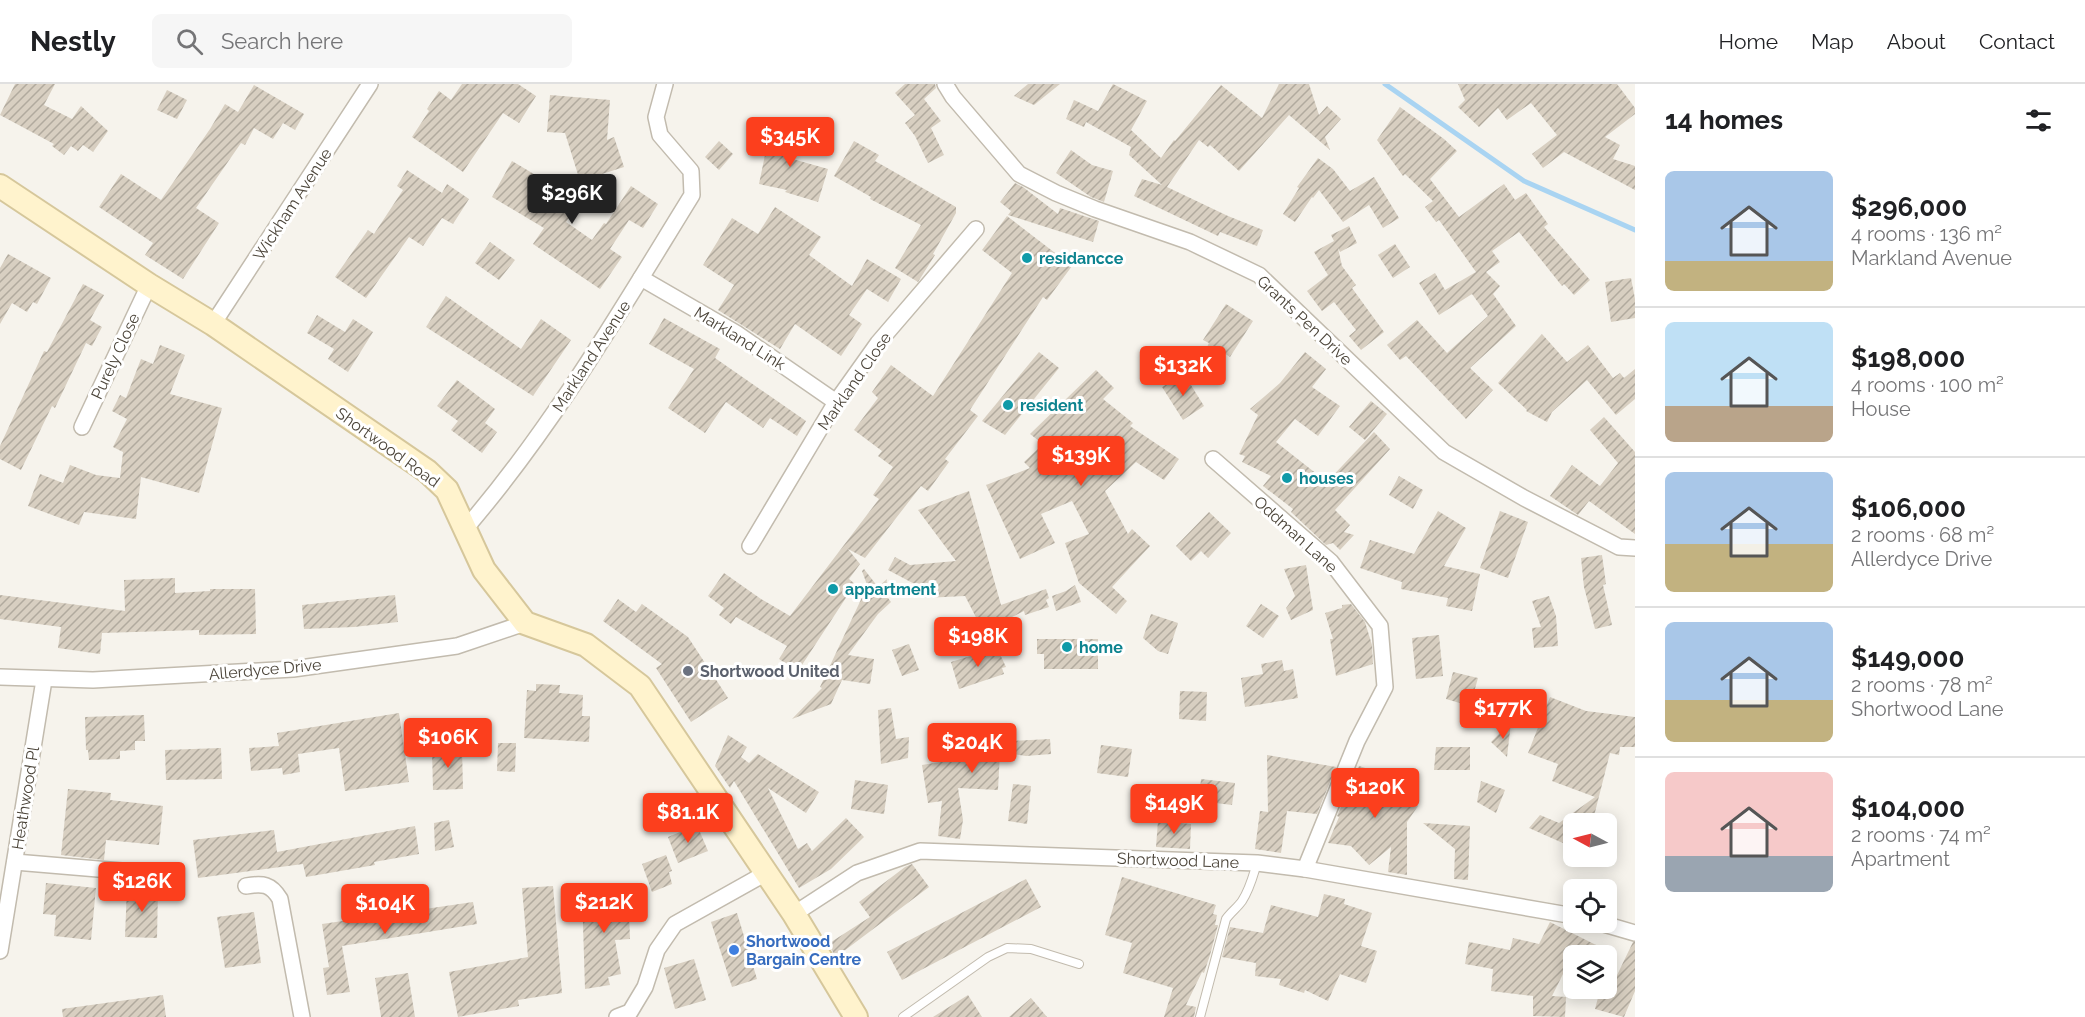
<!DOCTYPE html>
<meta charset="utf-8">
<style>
body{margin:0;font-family:Raleway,sans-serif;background:#f6f6f6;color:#202124;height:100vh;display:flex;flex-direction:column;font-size:22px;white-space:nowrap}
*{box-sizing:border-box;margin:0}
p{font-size:20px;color:#757577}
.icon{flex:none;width:33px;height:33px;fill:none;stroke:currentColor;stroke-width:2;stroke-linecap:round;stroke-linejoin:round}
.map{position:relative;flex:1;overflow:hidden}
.sheet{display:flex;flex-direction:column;background:#fff;width:450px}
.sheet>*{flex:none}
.needle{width:39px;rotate:277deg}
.buttons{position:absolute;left:1563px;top:729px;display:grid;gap:12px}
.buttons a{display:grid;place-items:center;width:54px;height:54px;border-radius:9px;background:#fff;box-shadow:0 3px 15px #0003;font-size:30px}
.price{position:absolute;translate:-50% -51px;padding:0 14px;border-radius:6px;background:#fc3f1d;color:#fff;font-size:20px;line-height:39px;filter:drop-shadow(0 2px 3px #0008)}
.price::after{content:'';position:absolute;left:50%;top:36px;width:18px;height:14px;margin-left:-9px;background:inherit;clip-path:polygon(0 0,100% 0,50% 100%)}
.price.active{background:#222;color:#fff}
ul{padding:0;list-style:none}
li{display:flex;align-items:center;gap:18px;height:150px;padding:0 30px}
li+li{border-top:2px solid #e0e0e0}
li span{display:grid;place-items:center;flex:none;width:168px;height:120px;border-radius:9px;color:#555}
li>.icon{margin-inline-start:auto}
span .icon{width:72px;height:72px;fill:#fffc;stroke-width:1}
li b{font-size:26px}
h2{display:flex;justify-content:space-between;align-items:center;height:72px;padding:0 30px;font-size:26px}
header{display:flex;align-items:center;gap:36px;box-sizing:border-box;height:84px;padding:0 30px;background:#fff;border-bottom:2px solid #e0e0e0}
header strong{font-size:28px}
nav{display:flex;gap:33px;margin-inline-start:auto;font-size:21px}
.search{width:420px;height:54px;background:#f6f6f6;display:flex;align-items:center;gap:15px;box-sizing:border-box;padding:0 21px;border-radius:9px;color:#757577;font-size:22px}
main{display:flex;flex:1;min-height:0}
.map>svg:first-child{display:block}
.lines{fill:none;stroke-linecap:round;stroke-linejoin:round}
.stream{stroke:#a9d4f2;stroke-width:5}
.building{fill:url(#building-hatch)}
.lane-casing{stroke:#c2bbae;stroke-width:10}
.street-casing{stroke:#c2bbae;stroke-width:18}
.secondary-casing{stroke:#d6c79b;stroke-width:26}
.lane{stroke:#fff;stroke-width:8}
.street{stroke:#fff;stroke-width:15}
.secondary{stroke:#fff3cd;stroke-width:22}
.culture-dot{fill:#0f9aa8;stroke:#fff;stroke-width:2}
.worship-dot{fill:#6b7280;stroke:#fff;stroke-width:2}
.shop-dot{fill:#3f7fe0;stroke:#fff;stroke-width:2}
.labels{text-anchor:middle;stroke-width:6;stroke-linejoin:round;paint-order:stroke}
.street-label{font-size:16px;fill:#4b4439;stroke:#fff}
.culture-label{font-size:16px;font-weight:bold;fill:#0d838f;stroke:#fff;text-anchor:start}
.worship-label{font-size:16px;font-weight:bold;fill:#5b616d;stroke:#fff;text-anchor:start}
.shop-label{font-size:16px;font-weight:bold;fill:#366cbe;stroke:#fff;text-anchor:start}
</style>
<header>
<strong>Nestly</strong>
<div class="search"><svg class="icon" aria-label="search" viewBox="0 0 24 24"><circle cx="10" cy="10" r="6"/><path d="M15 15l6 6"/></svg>Search here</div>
<nav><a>Home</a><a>Map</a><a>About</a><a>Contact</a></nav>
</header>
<main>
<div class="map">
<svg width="1635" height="933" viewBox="0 0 1635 933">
<defs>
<pattern id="building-hatch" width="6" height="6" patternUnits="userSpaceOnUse" patternTransform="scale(1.5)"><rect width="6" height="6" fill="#d8cfc1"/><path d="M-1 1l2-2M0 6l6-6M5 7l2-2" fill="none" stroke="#b1aa9e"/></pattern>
</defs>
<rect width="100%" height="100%" fill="#f6f3ec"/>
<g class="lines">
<polyline class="stream" points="1385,0 1524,97 1635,146"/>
</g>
<g class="building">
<polygon points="15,0 55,0 44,21 72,35 81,22 108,47 93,68 83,61 78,67 71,62 64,71 52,62 54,60 0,31"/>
<polygon points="462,0 518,0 536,12 519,39 503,29 463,88 412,53 429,27 427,25 439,7 451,16"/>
<polygon points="905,0 935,0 936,4 924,15 941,37 931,44 944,71 928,79 915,52 905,39 915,31 895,9"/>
<polygon points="1028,0 1060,0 1034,21 1014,12"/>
<polygon points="1113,0 1147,17 1131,46 1161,74 1174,56 1175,57 1221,1 1262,34 1279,0 1309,0 1319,31 1327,22 1341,35 1325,53 1330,66 1289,31 1239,87 1210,61 1208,63 1199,56 1167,103 1228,132 1263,146 1257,162 1220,148 1218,152 1134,112 1142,95 1162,101 1129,71 1131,63 1086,38 1084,43 1066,35 1074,16 1098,27"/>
<polygon points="1458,0 1617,0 1635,24 1635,30 1605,53 1620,61 1613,75 1635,82 1635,106 1564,68 1543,84 1532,70 1557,51 1531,19 1507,36 1498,24 1479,43 1458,23 1465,16"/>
<polygon points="254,1 304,30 295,46 283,39 273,55 254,44 245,61 241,59 196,124 219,139 183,195 145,171 153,159 99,123 121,90 161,116 210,45 225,20 238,28"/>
<polygon points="167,6 187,16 177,35 157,26"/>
<polygon points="550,11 610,16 607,56 614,53 624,83 580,97 565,49 547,48"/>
<polygon points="1400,23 1444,55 1457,67 1430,95 1459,133 1504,100 1515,116 1526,109 1548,140 1544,143 1590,196 1574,211 1564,200 1562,202 1519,148 1492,167 1500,178 1486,188 1500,202 1493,210 1516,242 1470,284 1493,306 1466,335 1406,272 1400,276 1387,261 1417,236 1447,269 1488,232 1472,210 1439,231 1419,199 1435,189 1445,206 1476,188 1439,136 1436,138 1425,123 1433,117 1405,90 1403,92 1377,56"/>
<polygon points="771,42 794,47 789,74 828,85 818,118 785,108 787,106 759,100"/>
<polygon points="719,57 733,70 719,86 705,73"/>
<polygon points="854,57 879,71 875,77 956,123 956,129 933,170 935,171 918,198 895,184 921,141 870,115 871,113 834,92"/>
<polygon points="1071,66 1092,81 1113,87 1104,118 1091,113 1056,89"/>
<polygon points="1318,74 1333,85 1350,107 1374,93 1399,134 1383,144 1369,121 1343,138 1319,106 1313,114 1312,113 1295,138 1283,130 1299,104 1297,103"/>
<polygon points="512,77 544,96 536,109 570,132 566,138 592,156 604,139 606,140 631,102 658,120 643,144 629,136 610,165 622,173 600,205 533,160 544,144 492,113"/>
<polygon points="407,86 442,109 447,100 469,115 453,140 442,134 423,162 409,153 366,214 335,193 368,146 374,150 403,106 397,102"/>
<polygon points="1015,99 1023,103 1058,130 1060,124 1099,137 1093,158 1008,131 1011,127 1000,118"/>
<polygon points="775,123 821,153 809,171 852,202 867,175 901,195 888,218 867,205 849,231 862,240 841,272 795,240 780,265 718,226 734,201 703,181 732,134 758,150"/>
<polygon points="1007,132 1072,182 1047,216 1043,213 970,326 978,332 945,375 949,378 928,407 921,402 865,474 848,465 860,480 849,495 855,500 798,587 779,575 787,562 736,533 731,540 719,531 724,524 708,512 724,489 761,515 790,532 879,415 873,411 893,383 878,372 882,367 854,346 878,314 872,308 891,281 933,312 1012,189 982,166"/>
<polygon points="1349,142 1357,159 1340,168 1338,164 1342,182 1356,201 1352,204 1384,248 1361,266 1349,252 1356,246 1334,218 1322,227 1307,207 1328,191 1314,168 1334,157 1331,151"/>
<polygon points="490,158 515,176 499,196 475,179"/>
<polygon points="1395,160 1410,183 1393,194 1378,171"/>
<polygon points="8,170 51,194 37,220 33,218 27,228 12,219 0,240 0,184"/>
<polygon points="1631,194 1635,215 1635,234 1611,238 1605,198"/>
<polygon points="83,200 104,211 90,236 102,243 92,262 86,259 55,324 52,322 21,386 0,375 0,362 44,267 47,268"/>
<polygon points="446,212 521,265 541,235 571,256 533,312 426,243"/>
<polygon points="1226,220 1253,237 1230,273 1221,267 1217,272 1206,265 1209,259 1203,256"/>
<polygon points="317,231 345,248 353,235 373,248 348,288 328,275 334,265 307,249"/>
<polygon points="664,234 720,265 715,274 806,337 797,352 770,334 763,344 726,318 705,349 668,324 694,285 649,260"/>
<polygon points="1542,250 1567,278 1588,261 1613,294 1620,289 1624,294 1635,285 1635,315 1616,331 1587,296 1552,328 1547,338 1526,327 1527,326 1498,299"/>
<polygon points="160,261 185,271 170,310 222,324 199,409 141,393 136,435 84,428 79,441 28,422 40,390 63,399 70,381 96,391 120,394 123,368 113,363 127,335 112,327 120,311 126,314 141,275 153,280"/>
<polygon points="1039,268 1059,284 1005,351 982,337"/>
<polygon points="1305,268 1326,285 1312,303 1340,322 1318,352 1295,335 1276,358 1327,398 1374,348 1390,365 1335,426 1350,441 1344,448 1354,451 1340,466 1333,459 1326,461 1291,428 1293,425 1263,402 1271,392 1242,378 1245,372 1239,370 1258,331 1250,325 1280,299"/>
<polygon points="1096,286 1114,304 1103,315 1133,339 1130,342 1179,375 1164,396 1136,378 1105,407 1128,450 1132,445 1150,462 1112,503 1127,517 1116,530 1079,499 1065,459 1089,450 1072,417 1041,430 1055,459 1020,475 986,401 1030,384 1024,378 1043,360 1030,350"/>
<polygon points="1184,290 1204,322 1183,336 1162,303"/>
<polygon points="457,296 495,325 485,339 497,348 482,369 451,346 458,337 437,322"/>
<polygon points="1371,317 1387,330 1365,356 1349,343"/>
<polygon points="1604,333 1635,368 1635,450 1589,417 1578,431 1550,412 1572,381 1600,402 1618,379 1590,346"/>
<polygon points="1399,392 1423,406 1413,425 1389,411"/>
<polygon points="969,407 1001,521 1046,505 1049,514 1046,516 1049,523 1025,531 1024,527 998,540 982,545 965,512 924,514 924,505 888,486 895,473 910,481 956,477 918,426"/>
<polygon points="1438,427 1466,444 1444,482 1480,490 1472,527 1446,522 1448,514 1401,505 1402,498 1360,484 1370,456 1414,470"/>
<polygon points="1500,427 1528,438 1508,494 1480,484"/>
<polygon points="1209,428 1231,449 1208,474 1201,467 1191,477 1176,462"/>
<polygon points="1602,471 1606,500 1603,501 1612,541 1595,545 1584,503 1581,474"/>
<polygon points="1306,481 1313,526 1291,536 1286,524 1295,512 1284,485"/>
<polygon points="864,485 878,503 887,495 885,510 891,518 878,530 848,571 874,575 870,600 842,596 831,620 792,635 822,604 820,603 865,507 870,509 862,487"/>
<polygon points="175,494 175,509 210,507 210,505 255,505 256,550 199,551 199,546 102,549 100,570 58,564 61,543 0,535 0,511 125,527 124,496"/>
<polygon points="1075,501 1081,518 1056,527 1052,512 1066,507"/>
<polygon points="395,511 398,538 354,543 304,545 302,521"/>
<polygon points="1549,512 1556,532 1558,562 1534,564 1532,544 1541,543 1532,517"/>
<polygon points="618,515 636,528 642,520 688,553 728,614 691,638 656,584 662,580 603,537"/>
<polygon points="1261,520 1279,532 1263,554 1246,542"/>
<polygon points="1351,520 1365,538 1372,561 1373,580 1336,592 1330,555 1333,555 1325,529 1342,524 1342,521"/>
<polygon points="1151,530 1178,539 1168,570 1158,567 1143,554"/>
<polygon points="1439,551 1443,592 1416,595 1412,554"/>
<polygon points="1037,555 1098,555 1098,585 1044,585 1044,570 1037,570"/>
<polygon points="909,560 919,586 902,592 892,566"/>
<polygon points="997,564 1006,583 1002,584 1004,590 959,605 951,578"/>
<polygon points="1282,576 1284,587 1293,585 1298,614 1245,623 1241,594 1263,590 1261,580"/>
<polygon points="1453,588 1478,594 1470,622 1446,615"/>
<polygon points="536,600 560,601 559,609 583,611 582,632 590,632 589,658 524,654 527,606 536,607"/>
<polygon points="1180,607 1207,608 1206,637 1179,635"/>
<polygon points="1550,613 1586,627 1635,633 1635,663 1620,663 1619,671 1610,669 1592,740 1574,735 1574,764 1529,744 1540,731 1559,739 1595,713 1552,697 1558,680 1528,669"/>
<polygon points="891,624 896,655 909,653 908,674 881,680 878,626"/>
<polygon points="399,629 409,698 345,707 339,664 298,670 300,688 283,691 282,684 251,687 249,664 279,662 277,649"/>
<polygon points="144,631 145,657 135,657 135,666 120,667 120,675 89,676 88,666 86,666 85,633"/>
<polygon points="1511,638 1507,673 1491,658"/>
<polygon points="983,648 1013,653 1012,657 1050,655 1051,670 1026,672 1000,668 998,706 958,704 963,736 960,755 938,752 942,717 928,719 922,681 964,674 959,656"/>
<polygon points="728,651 747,663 741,673 749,679 758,670 819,708 806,729 768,704 798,765 807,759 812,767 846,734 864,753 831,785 799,804 734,697 730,704 715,682"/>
<polygon points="498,659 516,659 515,688 497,687"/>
<polygon points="1101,661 1132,665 1128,693 1097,689"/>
<polygon points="1436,663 1470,663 1470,686 1434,686"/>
<polygon points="221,664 222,695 166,696 165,666"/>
<polygon points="462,664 463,705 433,706 432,665"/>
<polygon points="1267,671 1336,683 1317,730 1287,727 1281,769 1255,765 1260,727 1268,728"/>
<polygon points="1359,682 1384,690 1407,694 1401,717 1418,722 1407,738 1407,791 1388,788 1391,763 1369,781 1351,762 1328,759 1339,733 1337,732"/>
<polygon points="1201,695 1235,699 1232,721 1199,717"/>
<polygon points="855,696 888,701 884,730 851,725"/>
<polygon points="1481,697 1505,706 1496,729 1477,718"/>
<polygon points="1013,700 1031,702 1027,740 1008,737"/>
<polygon points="68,705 111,709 110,716 163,722 159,761 106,756 104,776 61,771"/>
<polygon points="449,736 454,763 435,767 434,739"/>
<polygon points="1158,737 1191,740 1190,765 1156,763"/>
<polygon points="1423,739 1470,742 1468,796 1454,795 1455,765"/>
<polygon points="697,741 708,767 678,779 668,753"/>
<polygon points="415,742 419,770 374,778 375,781 306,793 303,780 198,794 193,756 274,746 277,768"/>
<polygon points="666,771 672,787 669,788 672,800 652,808 642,780"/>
<polygon points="912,780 929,803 836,873 828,860 870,833 859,818 905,783"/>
<polygon points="1122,793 1216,821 1213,830 1217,831 1215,841 1218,841 1210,871 1204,889 1202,888 1186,921 1196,923 1194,933 1164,933 1173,904 1123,889 1132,859 1105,851"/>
<polygon points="1026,795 1041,823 902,896 887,868"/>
<polygon points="46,799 96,804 91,856 54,852 56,831 43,830"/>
<polygon points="553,802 562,909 518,916 519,922 458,933 449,888 528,873 522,804"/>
<polygon points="127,803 158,805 157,854 125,853"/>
<polygon points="628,806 630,855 615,856 621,890 608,893 610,901 585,905 582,808"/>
<polygon points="1324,810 1345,815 1344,820 1372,829 1361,862 1377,867 1366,899 1340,890 1328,917 1305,906 1304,909 1279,901 1281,895 1255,892 1256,879 1222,873 1230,843 1263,849 1271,821 1318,833"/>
<polygon points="473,818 477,840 342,862 350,908 327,911 323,884 329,883 322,840"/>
<polygon points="254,828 261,879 225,884 217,833"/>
<polygon points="737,829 757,895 732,903 711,838"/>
<polygon points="1550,838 1596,861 1590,872 1572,872 1552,912 1566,913 1565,933 1533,932 1533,912 1491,907 1493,885 1465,880 1469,858 1510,866 1513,854 1539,860"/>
<polygon points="1633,858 1635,858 1635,907 1624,933 1595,925 1599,910 1607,912"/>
<polygon points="694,875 706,916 675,925 664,884"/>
<polygon points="408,889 415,933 381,933 375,894"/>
<polygon points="163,911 166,933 63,933 62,925"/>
<polygon points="968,911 982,933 933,933"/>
<polygon points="1031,914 1047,933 1009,933"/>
</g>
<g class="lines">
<defs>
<g id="lane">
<polyline points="903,933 988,873 1007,864 1031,865 1079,880"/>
<path d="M1200 933 1226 835C1231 828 1238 823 1242 817 1250 805 1253 792 1257 779"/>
</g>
<g id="street">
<polyline points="945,0 953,13 1019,90 1056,109 1095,125 1190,158 1259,191 1444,368 1524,414 1619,463 1635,464"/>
<polyline points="641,194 736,249 836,318"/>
<polyline points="213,240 370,0"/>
<polyline points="82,343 149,201"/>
<polyline points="1213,375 1331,478 1380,542 1385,603 1357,657 1305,785"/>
<path d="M465 445C553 343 621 226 692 111L691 87 660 51 656 33 665 0"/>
<polyline points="750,462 836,318 878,259 976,145"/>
<polyline points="0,593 93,596 293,585 457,562 525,539"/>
<polyline points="15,778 157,790"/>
<path d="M246 802C263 799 271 800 280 815L302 933"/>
<polyline points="794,830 857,789 920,767 1257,779 1305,785 1574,832"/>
<polyline points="1597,838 1635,849"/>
<polyline points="0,867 44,596"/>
<polyline points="617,933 630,928 645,903 657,866 675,840 766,789"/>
</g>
<polyline id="secondary" points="0,102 149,201 213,240 427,387 447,406 484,486 525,539 586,561 640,602 794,830 856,933"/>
</defs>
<use href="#lane" class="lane-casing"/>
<use href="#street" class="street-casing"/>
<use href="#secondary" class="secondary-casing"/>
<use href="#lane" class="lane"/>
<use href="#street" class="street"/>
<use href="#secondary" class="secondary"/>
</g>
<g class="culture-dot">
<circle cx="1027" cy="174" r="6"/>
<circle cx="1008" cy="321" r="6"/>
<circle cx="1287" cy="394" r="6"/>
<circle cx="833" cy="505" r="6"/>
<circle cx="1067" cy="563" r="6"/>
</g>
<circle class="worship-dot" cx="688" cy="587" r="6"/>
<circle class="shop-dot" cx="734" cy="866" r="6"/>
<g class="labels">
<g class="street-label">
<text transform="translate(292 120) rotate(-57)" y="6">Wickham Avenue</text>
<text transform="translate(1305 236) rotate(43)" y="6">Grants Pen Drive</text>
<text transform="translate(740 254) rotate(32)" y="6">Markland Link</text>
<text transform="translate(115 272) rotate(-65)" y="6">Purely Close</text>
<text transform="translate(591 272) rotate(-57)" y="6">Markland Avenue</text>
<text transform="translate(854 297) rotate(-55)" y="6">Markland Close</text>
<text transform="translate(388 363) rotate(36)" y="6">Shortwood Road</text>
<text transform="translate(1296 450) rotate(42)" y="6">Oddman Lane</text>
<text transform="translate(265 585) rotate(-5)" y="6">Allerdyce Drive</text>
<text transform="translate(25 714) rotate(-81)" y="6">Heathwood Pl</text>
<text transform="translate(1178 776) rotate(2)" y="6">Shortwood Lane</text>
</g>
<g class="culture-label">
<text x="1039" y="180">residancce</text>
<text x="1020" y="327">resident</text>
<text x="1299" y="400">houses</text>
<text x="845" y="511">appartment</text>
<text x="1079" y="569">home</text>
</g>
<g class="worship-label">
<text x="700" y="593">Shortwood United</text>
</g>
<g class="shop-label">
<text x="746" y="863">Shortwood<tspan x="746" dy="18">Bargain Centre</tspan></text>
</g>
</g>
</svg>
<div class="buttons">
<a><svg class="needle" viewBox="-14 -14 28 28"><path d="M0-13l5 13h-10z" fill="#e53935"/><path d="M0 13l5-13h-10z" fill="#757577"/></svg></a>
<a><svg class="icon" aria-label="locate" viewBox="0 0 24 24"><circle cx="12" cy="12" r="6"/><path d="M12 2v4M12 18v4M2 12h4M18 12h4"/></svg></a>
<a><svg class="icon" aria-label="layers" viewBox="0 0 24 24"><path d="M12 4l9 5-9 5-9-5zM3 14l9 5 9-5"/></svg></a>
</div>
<b class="price" style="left:790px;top:84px">$345K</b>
<b class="price active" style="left:572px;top:141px">$296K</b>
<b class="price" style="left:1183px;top:313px">$132K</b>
<b class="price" style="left:1081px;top:403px">$139K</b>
<b class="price" style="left:978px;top:584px">$198K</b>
<b class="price" style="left:1503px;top:656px">$177K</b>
<b class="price" style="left:448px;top:685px">$106K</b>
<b class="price" style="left:972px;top:690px">$204K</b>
<b class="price" style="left:1375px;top:735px">$120K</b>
<b class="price" style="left:1174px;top:751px">$149K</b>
<b class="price" style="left:688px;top:760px">$81.1K</b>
<b class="price" style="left:142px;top:829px">$126K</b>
<b class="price" style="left:604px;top:850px">$212K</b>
<b class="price" style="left:385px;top:851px">$104K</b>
</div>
<section class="sheet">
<h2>14 homes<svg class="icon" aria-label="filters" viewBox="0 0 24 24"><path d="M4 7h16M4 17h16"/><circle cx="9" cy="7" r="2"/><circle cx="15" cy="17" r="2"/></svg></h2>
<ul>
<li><span style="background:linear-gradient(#a9c7e8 75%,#c2b280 0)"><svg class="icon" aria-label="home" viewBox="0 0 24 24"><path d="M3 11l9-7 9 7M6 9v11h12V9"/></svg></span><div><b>$296,000</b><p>4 rooms · 136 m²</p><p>Markland Avenue</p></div></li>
<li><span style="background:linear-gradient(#bfe0f5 70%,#b9a48a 0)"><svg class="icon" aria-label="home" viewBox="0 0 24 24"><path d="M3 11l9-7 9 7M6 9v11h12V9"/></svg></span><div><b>$198,000</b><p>4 rooms · 100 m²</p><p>House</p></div></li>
<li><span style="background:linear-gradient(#a9c7e8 60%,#c2b280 0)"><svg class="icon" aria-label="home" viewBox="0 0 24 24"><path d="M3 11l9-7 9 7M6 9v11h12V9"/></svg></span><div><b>$106,000</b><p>2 rooms · 68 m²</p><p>Allerdyce Drive</p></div></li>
<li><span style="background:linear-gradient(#a9c7e8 65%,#c2b280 0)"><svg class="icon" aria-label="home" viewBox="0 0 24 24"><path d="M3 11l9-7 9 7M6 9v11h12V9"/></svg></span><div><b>$149,000</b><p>2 rooms · 78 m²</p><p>Shortwood Lane</p></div></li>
<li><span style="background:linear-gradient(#f6c9c9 70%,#9aa5b1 0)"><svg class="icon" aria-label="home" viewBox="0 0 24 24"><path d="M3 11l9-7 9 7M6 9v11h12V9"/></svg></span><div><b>$104,000</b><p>2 rooms · 74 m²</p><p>Apartment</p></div></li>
</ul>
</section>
</main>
